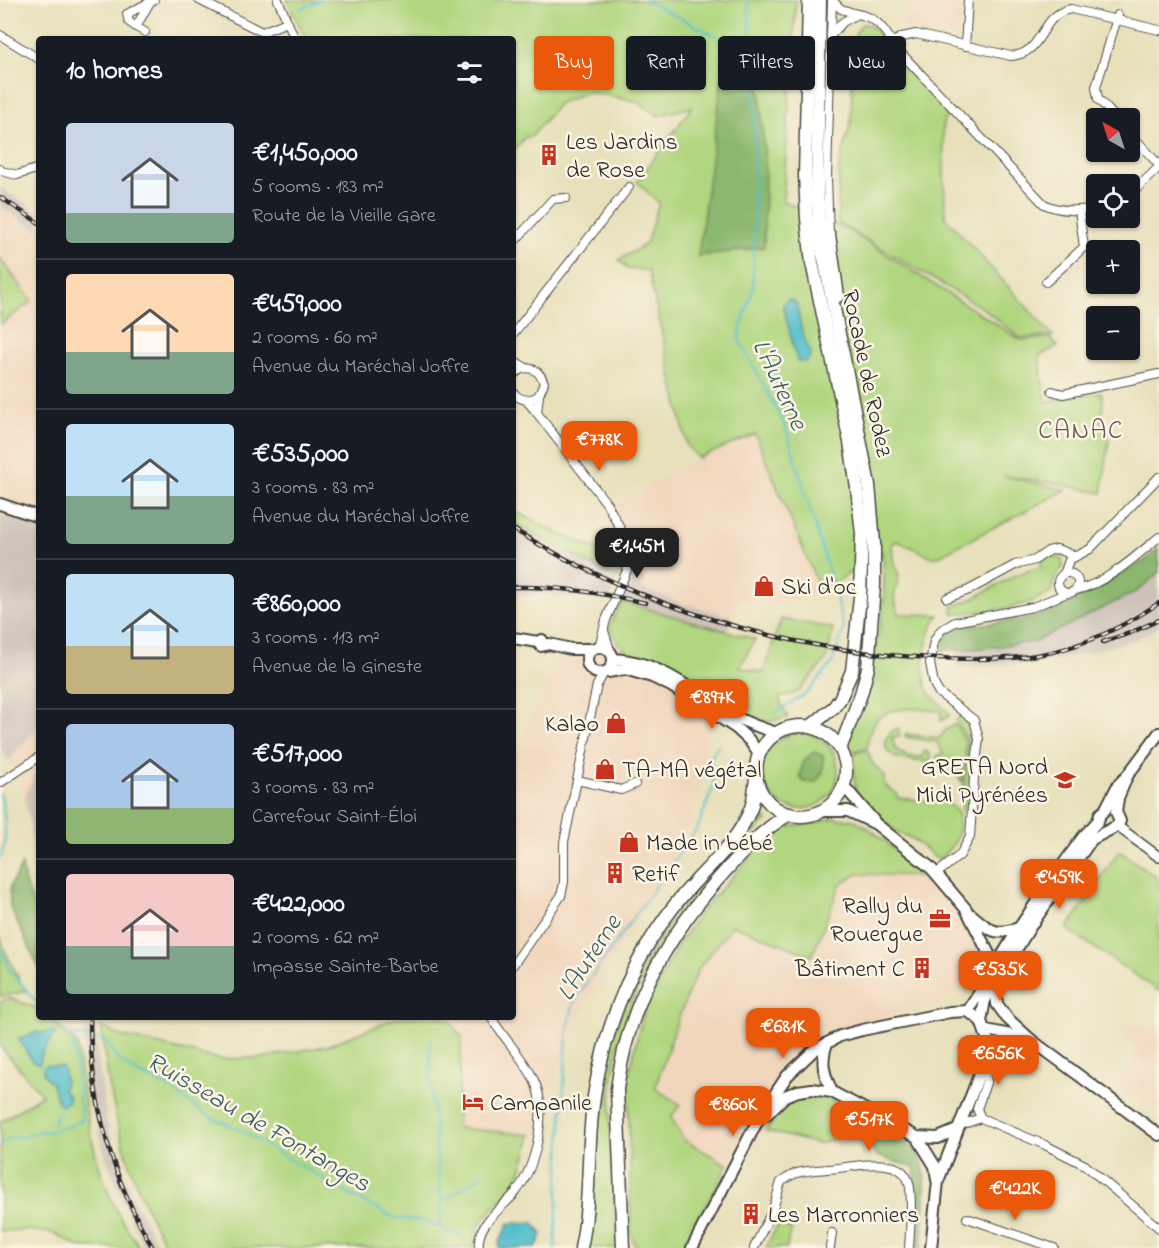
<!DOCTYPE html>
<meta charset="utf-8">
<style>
body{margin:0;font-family:"Indie Flower",sans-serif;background:#242831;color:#f1f3f6;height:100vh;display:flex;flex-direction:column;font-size:22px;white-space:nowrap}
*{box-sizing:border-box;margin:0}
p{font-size:20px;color:#9ea1a6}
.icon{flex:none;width:33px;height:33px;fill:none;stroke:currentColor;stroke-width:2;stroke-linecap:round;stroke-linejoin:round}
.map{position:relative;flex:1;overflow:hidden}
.drawer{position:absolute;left:36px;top:36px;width:480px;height:984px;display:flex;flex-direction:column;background:#171b24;border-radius:6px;box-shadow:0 2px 4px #0004}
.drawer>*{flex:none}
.guide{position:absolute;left:534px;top:36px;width:534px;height:54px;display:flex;gap:12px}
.needle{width:39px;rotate:321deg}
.controls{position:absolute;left:1086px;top:108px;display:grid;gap:12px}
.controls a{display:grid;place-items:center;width:54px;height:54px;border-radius:6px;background:#171b24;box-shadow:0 2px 4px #0004;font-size:30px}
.price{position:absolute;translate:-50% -51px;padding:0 14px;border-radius:12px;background:#ea580c;color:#fff;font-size:20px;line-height:39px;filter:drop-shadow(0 2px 3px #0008)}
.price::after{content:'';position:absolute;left:50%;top:36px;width:18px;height:14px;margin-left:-9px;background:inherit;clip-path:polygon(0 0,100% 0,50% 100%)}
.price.current{background:#222;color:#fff}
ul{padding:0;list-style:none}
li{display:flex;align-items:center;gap:18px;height:150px;padding:0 30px}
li+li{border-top:2px solid #363941}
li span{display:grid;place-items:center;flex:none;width:168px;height:120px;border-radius:6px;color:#555}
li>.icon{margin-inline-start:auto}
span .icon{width:72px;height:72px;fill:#fffc;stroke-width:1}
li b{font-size:26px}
h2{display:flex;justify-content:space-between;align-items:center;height:72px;padding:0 30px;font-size:26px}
.pill{padding:0 21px;border-radius:6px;background:#171b24;box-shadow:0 2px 4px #0004;font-size:21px;line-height:54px}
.pill.current{background:#ea580c;color:#fff}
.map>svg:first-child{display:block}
.built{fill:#f0d6bc}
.industrial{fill:#cec2b9}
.green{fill:#b0d67f;stroke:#6e8055;stroke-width:1.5}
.forest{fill:#8cb76e;stroke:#5c714c;stroke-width:1.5}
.water{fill:#51bdcc;stroke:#3e747c;stroke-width:1.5}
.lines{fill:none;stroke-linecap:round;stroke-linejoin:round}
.stream{stroke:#51bdcc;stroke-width:2}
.minor-casing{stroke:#474641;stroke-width:10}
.tertiary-casing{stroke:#474641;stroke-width:12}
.secondary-casing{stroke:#474641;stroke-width:14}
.primary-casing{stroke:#474641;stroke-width:15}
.trunk-casing{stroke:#474641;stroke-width:15}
.minor{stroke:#fff;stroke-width:8}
.tertiary{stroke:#fff;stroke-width:9}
.secondary{stroke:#fff;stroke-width:10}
.primary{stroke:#fff;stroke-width:12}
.trunk{stroke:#fff;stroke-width:12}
.rail-casing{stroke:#2b2b2b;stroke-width:4.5}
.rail{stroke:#fcf5e5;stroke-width:2;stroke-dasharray:7;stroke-linecap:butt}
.labels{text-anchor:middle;stroke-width:5;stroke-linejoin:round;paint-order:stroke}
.poi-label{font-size:24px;fill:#2b2b2b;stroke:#fcf5e5;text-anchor:start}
.street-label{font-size:24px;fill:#2b2b2b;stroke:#fcf5e5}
.water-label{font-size:26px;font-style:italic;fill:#385e63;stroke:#fcf5e5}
.neighbourhood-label{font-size:26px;letter-spacing:1.5px;fill:#695750;stroke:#fcf5e5}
</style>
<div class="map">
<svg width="1159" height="1248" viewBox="0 0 1159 1248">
<rect width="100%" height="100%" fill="#fcf5e5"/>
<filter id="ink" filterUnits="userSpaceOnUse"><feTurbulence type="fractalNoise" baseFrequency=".0167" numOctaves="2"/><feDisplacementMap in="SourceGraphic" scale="12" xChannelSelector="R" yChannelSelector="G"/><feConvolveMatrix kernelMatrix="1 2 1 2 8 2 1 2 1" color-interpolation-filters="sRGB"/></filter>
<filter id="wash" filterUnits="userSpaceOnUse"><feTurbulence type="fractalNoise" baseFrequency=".008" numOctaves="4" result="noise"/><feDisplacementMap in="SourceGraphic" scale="24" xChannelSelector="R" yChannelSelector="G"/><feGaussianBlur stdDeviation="1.35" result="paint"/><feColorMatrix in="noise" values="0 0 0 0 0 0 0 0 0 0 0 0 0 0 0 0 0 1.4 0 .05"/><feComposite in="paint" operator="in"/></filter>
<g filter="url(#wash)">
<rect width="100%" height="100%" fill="#e7e0bb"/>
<g class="built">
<polygon points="905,0 960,0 958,35 904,30"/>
<polygon points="0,206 39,231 39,527 0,515"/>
<polygon points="755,433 821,592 776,604 738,601 732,617 678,602 631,584 639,558 615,506 699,458"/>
<polygon points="622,602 727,631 693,822 585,1006 531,1135 456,1128 462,1036 456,1033 450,1021 442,1017 513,1017 513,758 560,654 595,643"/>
<polygon points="39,724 39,856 34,852 25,797 9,761"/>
<polygon points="924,872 965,918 982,954 960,989 934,1006 860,1022 828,1036 798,1058 750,1124 728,1165 684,1140 655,1088 698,969 732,925 812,956 840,885 857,874 919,876"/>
<polygon points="1159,1026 1159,1109 1113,1089 1124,1071 1139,1055 1129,1044 1123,1027"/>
</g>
<g class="industrial">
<polygon points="0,187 39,213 39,231 0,206"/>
<polygon points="0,515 39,527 39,724 9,761 0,747"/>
<polygon points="513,523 618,579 609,601 544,595 513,595"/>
<polygon points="1159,573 1159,627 1134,640 1071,657 1039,663 956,667 957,650 973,649 1139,590"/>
<polygon points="631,584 678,602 732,617 727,631 622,602"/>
<polygon points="39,771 39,856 34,852 25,797 35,772"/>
<polygon points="83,1017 96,1017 96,1044 107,1122 114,1148 132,1197 159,1248 145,1248 143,1245 127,1213 104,1152 88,1089"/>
</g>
<g class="green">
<path d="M287 0H796L783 201 848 230 1021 340 1050 338 1058 346 1039 356 1046 403 1052 400 1101 392 1103 401 1101 423 1109 440 1102 493 1054 483 1003 476 1066 490 935 558 897 541 892 544 893 559 899 576 894 597 899 614 939 615C926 631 919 671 928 689 933 700 943 705 950 715L941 721V711C905 708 870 702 867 748L853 751 849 756 848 742C866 682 892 616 882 552L821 592 755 434 699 458 687 446 648 270 628 269 619 260 646 244 659 203 637 182 692 107 658 116 636 101 587 92 559 103 531 137H525L513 152V39H306Z"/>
<path d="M862 24C874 24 878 33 884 43L949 115 943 121 945 217 1053 336 1021 338 981 307 838 223 839 166 851 122 853 51 856 32Z"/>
<polygon points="0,258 32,301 0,325"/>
<polygon points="517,512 555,532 623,560 618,579 513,523 513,514"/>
<path d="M1050 556 1062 559 1063 568 1055 577 1051 592C1023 610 985 610 953 614L952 607 972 599 1016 575 1041 567V561Z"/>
<polygon points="622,602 755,639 740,667 763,673 781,619 833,628 827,659 798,692 779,698 788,718 765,722 745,716 671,671 629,653 618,643 609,627"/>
<polygon points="962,715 968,720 975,738 968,813 962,810 968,741 956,720"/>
<polygon points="955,724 966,742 962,782 951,766 937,762 937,756 943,754 937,742 906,737 905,734 940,738 944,731"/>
<path d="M899 728V737H892L895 749 906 756 923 757V753L926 751 930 755V762C917 760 882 763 886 741 887 734 892 730 899 728Z"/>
<circle cx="800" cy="771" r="38"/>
<path d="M867 750 873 764 884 775V784L892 791 897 793V798L944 802 945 796H948L950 805 959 814C958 841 958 842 938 860 927 852 912 834 898 834L857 795 855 789 853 757 857 752Z"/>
<path d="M754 810 767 820C699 892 625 970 613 1074 606 1130 615 1192 618 1248H587C596 1191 592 1133 603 1076 623 969 690 893 754 810Z"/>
<polygon points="832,818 854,820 867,827 924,872 919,876 857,874 840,885 812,956 733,925 698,969 678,1019 655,1088 680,1105 671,1117 684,1140 728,1165 682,1248 638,1248 634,1243 631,1233 628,1078 644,1010 679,943 703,909 764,842 780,828 810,824"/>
<polygon points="1119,851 1159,879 1159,991 1067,929"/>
<polygon points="0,936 4,949 25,991 0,997"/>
<path d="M10 998 39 1009V1017H49L63 1033 77 1044C83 1095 91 1158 114 1205 121 1221 131 1234 140 1248H81L53 1233 29 1230 0 1231V1122L42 1095 0 1046V1002Z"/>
<path d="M405 1017C415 1017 442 1014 450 1021 455 1026 454 1032 462 1036L457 1128 531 1135C527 1150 524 1167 516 1181 504 1203 472 1219 474 1248H167C127 1180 109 1104 101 1026L118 1035 218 1059 261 1058 326 1046 394 1019Z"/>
<path d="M810 1095 826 1097 874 1125 819 1144 766 1131C777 1111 787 1100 810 1095Z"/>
<polygon points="778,1224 792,1230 788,1240 787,1248 766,1248"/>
</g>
<g class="forest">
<polygon points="758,56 765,164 764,247 698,256 722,78 738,58"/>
<polygon points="1159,547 1159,573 1139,590 1034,642 973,649 937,650 938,638 959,627 1034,618 1092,591 1146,560"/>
<polygon points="814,752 823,756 823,772 816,782 804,782 800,777 803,762"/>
<polygon points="22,865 26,886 39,916 39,968 10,907 10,886"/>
<path d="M851 1117C873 1126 900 1134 917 1152 932 1168 922 1226 921 1248H918L915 1239V1168L877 1156Z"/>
</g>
<g class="water">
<polygon points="788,299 796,302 802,332 811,354 807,362 797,361 783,306"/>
<polygon points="53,1030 56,1031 55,1034 42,1053 40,1064 33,1062 18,1038 30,1035 37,1032 43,1033"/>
<polygon points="46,1065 63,1067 65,1081 63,1089 69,1098 68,1102 62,1106 59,1105 51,1083 43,1074 43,1068"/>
<polygon points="509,1223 534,1223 542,1234 536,1248 499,1248 499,1243"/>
</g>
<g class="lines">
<g class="stream">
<polyline points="645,0 751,54"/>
<polyline points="748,0 755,111 753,288 738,338 785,425 833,586 844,629 832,663 807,693 775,713"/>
<polyline points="300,9 321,0"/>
<path d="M0 793C5 815 9 837 0 858"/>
<polyline points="0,947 10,971 39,1005"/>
<polyline points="52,1017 61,1028 72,1035 105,1041 112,1049 115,1057 132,1070 167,1087 208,1116 241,1130 348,1194 395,1218 424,1221 462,1236"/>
<polyline points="430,1039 431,1084 441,1202 441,1227"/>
<polyline points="40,1064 43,1068"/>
<path d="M53 1124C54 1116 60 1113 62 1106"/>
<polyline points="0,1144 12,1137 22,1137 40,1131 50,1132 58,1128 65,1128 82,1120 72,1035"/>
<polyline points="442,1201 483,1175"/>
<polyline points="555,1248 567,1033 574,1001 698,827 714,784 709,760 718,746"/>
</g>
</g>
</g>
<g filter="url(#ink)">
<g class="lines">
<defs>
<g id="minor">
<polyline points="199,0 262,32 287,22"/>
<polyline points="278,0 295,39"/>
<polyline points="150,2 127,14 129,22 136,27 150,2 154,0"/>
<path d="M857 14C881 18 884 32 898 50L1044 204C1061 212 1078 211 1096 208"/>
<polyline points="136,27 145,32"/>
<polyline points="0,35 39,59"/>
<polyline points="831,35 843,22 857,14 841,9 832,0"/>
<path d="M892 43 902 37 916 34 1011 56C1045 54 1039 14 1071 9L1159 30"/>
<polyline points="965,46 968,0"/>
<polyline points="1116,118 1098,99 1096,87 1118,15"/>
<polyline points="1130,133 1159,165"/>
<polyline points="0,169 1,171 17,175 39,168"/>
<polyline points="1130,195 1159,167"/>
<polyline points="829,235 827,178 832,0"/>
<polyline points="513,243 553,199 566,198"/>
<polyline points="1046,282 1084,247 1079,211"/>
<polyline points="513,334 629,187"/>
<polyline points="513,360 526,368"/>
<path d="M513 376C523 363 539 367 544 383L539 395C530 402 520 401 513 392"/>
<polyline points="1052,391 1063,394 1159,374"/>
<polyline points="526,400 537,413 539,395"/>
<polyline points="537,413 607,504 630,546 630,563 606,620 599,647"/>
<circle cx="1068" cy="583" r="10"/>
<polyline points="1064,574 1069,560 1090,549 1159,477"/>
<path d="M1076 590C1107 583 1135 557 1159 537"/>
<polyline points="947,598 969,590 1015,565 1035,560 1048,551 1057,549 1075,556"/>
<polyline points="604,631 610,650"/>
<polyline points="577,780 621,790 635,784"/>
<polyline points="0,783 39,757"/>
<polyline points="936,874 960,855 970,837 974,778 979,739 974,720 939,693 934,684 930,663 934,641 941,630 955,622 1033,607 1067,593"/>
<polyline points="513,965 561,896 564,882 564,842 597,685 604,673"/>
<polyline points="981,1118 977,1109 987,1080 983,1066"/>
<polyline points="961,1125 981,1118 1045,1145 1085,1165 1159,1228"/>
<polyline points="967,1218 1054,1248"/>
<path d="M479 1248C476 1223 502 1209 516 1192 537 1165 549 1109 533 1078 522 1056 503 1038 491 1017"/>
<path d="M754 1248 773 1209 781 1182C786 1179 791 1175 797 1173 810 1169 824 1170 838 1168 858 1166 902 1155 909 1183 913 1197 910 1232 909 1248"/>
<polyline points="830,1248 832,1233"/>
</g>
<polyline id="tertiary" points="1117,826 1159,857"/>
<g id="secondary">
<polyline points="0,504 39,517"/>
<polyline points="513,638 538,642 542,640"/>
<polyline points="538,642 541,646 549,644 571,649 592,649"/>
<circle cx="600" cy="660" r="13"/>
<path d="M614 659C664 661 699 698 742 720 753 725 764 729 776 733"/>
<polyline points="608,672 625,669 652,677 671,686 736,728 749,740 759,754"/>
<polyline points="843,785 874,821"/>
<polyline points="821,811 848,811 876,824 931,868 966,909 986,948 990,956 990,965 985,974"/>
<path d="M972 915C991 931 994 936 1019 928"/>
<polyline points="999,984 996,993 997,1004 1007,1018 1030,1039 1159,1135"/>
<polyline points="968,1011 1019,928 1048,885 1083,837 1098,821 1100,814 1105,810 1118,785 1127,776 1159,733"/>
<polyline points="986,1030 1030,1039"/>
<path d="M827 1043C820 1062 824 1074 832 1092"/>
<polyline points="766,1115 785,1096 798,1091 812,1089 832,1092 917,1137 938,1138 957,1130"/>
<polyline points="917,1137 935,1166 937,1180"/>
<polyline points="692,1248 759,1118 787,1076 813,1051 840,1036 862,1030 950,1012 968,1011 981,1021"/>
<polyline points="931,1248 938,1181 990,1047 981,1021 985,1000 1032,924 1092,839 1117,826 1120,821 1116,812 1118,798 1127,776"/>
</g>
<g id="primary">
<circle cx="801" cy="771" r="45"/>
<path d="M581 1248C592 1196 586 1142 595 1090 601 1055 612 1018 626 986 640 956 657 927 678 901 702 871 737 845 751 808 754 799 755 787 756 777"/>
<path d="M623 1248 617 1089C628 1001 670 932 728 868 748 847 764 828 790 814"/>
</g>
<g id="trunk">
<polyline points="809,0 805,175 807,219 812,263 850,442 857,488 862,534 860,597 852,671 840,699 834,707 810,727"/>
<polyline points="820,0 817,187 820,238 869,485 874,543 874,585 868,668 861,694 840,749"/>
<polyline points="829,235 838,296"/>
</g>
</defs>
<use href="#minor" class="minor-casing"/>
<use href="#tertiary" class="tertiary-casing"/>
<use href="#secondary" class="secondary-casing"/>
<use href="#primary" class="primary-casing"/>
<use href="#trunk" class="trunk-casing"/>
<use href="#minor" class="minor"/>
<use href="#tertiary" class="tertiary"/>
<use href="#secondary" class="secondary"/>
<use href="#primary" class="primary"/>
<use href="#trunk" class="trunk"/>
<defs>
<g id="rail">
<polyline points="0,197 39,223"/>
<path d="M513 529C640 607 786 652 934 658 973 659 1014 661 1052 652 1091 643 1126 625 1159 603"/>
<path d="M513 587C559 586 601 593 646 603"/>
<polyline points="1103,642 1130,633 1159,620"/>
<path d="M90 1017C90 1099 111 1177 153 1248"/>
</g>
</defs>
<use href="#rail" class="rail-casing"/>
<use href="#rail" class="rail"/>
</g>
</g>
<defs>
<symbol id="building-bare" viewBox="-9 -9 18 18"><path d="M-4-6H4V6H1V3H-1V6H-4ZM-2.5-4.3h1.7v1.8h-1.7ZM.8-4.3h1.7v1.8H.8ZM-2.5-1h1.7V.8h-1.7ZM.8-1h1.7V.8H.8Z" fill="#c8321e" stroke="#fcf5e5" stroke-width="2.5" paint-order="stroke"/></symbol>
<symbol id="shop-bare" viewBox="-9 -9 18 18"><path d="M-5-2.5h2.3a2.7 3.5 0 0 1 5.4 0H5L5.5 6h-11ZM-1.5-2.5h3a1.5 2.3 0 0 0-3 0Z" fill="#c8321e" stroke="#fcf5e5" stroke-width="2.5" paint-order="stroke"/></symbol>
<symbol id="school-bare" viewBox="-9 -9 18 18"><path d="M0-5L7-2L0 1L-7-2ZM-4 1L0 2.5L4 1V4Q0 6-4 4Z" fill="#c8321e" stroke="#fcf5e5" stroke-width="2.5" paint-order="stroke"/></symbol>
<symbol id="office-bare" viewBox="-9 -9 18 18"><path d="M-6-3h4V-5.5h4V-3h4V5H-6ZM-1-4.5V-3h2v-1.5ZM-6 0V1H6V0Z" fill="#c8321e" stroke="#fcf5e5" stroke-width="2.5" paint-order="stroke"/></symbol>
<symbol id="hotel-bare" viewBox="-9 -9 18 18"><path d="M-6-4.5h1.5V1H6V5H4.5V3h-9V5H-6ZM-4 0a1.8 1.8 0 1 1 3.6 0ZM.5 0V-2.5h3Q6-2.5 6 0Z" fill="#c8321e" stroke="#fcf5e5" stroke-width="2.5" paint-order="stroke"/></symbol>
</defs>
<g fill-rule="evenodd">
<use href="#building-bare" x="534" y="140" width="30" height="30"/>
<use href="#shop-bare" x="749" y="571" width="30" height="30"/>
<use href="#shop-bare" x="601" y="708" width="30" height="30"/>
<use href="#shop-bare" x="590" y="754" width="30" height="30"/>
<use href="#school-bare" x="1050" y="765" width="30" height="30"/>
<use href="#shop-bare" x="614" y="827" width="30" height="30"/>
<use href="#building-bare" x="600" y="858" width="30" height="30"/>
<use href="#office-bare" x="925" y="904" width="30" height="30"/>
<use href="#building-bare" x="907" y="953" width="30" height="30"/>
<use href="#hotel-bare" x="458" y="1087" width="30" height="30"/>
<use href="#building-bare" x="736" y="1199" width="30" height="30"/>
</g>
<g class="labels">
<g class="poi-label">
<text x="566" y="149">Les Jardins<tspan x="566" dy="28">de Rose</tspan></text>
<text x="781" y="594">Ski d'oc</text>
<text x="599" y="731" text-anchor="end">Kalao</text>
<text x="1048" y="774" text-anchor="end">GRETA Nord<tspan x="1048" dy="28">Midi Pyrénées</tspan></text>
<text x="622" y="777">TA-MA végétal</text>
<text x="646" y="850">Made in bébé</text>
<text x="632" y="881">Retif</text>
<text x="923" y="913" text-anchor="end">Rally du<tspan x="923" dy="28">Rouergue</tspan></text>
<text x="905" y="976" text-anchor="end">Bâtiment C</text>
<text x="490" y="1110">Campanile</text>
<text x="768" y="1222">Les Marronniers</text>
</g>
<g class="street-label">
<text transform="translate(868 373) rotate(78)" y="8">Rocade de Rodez</text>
</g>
<g class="water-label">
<text transform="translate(781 384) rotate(65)" y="9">L'Auterne</text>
<text transform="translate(588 957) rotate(-57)" y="9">L'Auterne</text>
<text transform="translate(259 1121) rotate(30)" y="9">Ruisseau de Fontanges</text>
</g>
<g class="neighbourhood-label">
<text x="1081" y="438">CANAC</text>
</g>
</g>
</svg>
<div class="controls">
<a><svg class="needle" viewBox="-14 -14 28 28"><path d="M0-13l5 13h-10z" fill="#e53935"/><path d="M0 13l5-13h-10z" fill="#9ea1a6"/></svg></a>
<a><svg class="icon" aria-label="locate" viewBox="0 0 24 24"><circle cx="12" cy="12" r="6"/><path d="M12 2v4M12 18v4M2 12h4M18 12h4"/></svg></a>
<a>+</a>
<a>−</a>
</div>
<b class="price" style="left:599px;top:472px">€778K</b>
<b class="price current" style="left:637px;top:579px">€1.45M</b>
<b class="price" style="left:712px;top:730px">€897K</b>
<b class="price" style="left:1059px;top:910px">€459K</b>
<b class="price" style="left:1000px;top:1002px">€535K</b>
<b class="price" style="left:783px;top:1059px">€681K</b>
<b class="price" style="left:998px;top:1086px">€656K</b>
<b class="price" style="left:733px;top:1137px">€860K</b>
<b class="price" style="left:869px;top:1152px">€517K</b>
<b class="price" style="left:1015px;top:1221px">€422K</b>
<div class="guide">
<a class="pill current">Buy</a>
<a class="pill">Rent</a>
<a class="pill">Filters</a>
<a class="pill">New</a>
</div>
<section class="drawer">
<h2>10 homes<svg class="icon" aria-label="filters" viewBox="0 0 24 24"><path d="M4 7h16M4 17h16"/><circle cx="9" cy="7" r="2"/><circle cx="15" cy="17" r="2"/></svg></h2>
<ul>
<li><span style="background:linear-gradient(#c9d6e8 75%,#7fa58c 0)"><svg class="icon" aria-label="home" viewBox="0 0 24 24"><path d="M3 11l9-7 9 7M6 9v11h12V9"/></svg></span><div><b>€1,450,000</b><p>5 rooms · 183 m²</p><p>Route de la Vieille Gare</p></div></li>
<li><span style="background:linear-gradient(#ffd9b3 65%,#7fa58c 0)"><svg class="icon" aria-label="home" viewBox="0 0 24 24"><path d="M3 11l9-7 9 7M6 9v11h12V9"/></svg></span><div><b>€459,000</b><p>2 rooms · 60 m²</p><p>Avenue du Maréchal Joffre</p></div></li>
<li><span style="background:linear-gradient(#bfe0f5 60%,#7fa58c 0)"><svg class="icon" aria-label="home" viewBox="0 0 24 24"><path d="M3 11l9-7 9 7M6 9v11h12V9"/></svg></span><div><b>€535,000</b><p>3 rooms · 83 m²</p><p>Avenue du Maréchal Joffre</p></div></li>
<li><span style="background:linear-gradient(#bfe0f5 60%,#c2b280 0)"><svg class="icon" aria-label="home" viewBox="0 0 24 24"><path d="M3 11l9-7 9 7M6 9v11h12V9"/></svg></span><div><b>€860,000</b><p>3 rooms · 113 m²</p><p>Avenue de la Gineste</p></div></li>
<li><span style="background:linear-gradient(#a9c7e8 70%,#8fb573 0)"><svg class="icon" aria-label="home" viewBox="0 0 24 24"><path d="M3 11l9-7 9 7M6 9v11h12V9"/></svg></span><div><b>€517,000</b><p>3 rooms · 83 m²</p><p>Carrefour Saint-Éloi</p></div></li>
<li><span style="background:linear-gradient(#f6c9c9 60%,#7fa58c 0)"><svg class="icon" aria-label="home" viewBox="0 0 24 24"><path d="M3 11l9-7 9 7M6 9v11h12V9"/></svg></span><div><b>€422,000</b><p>2 rooms · 62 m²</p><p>Impasse Sainte-Barbe</p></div></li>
</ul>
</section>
</div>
